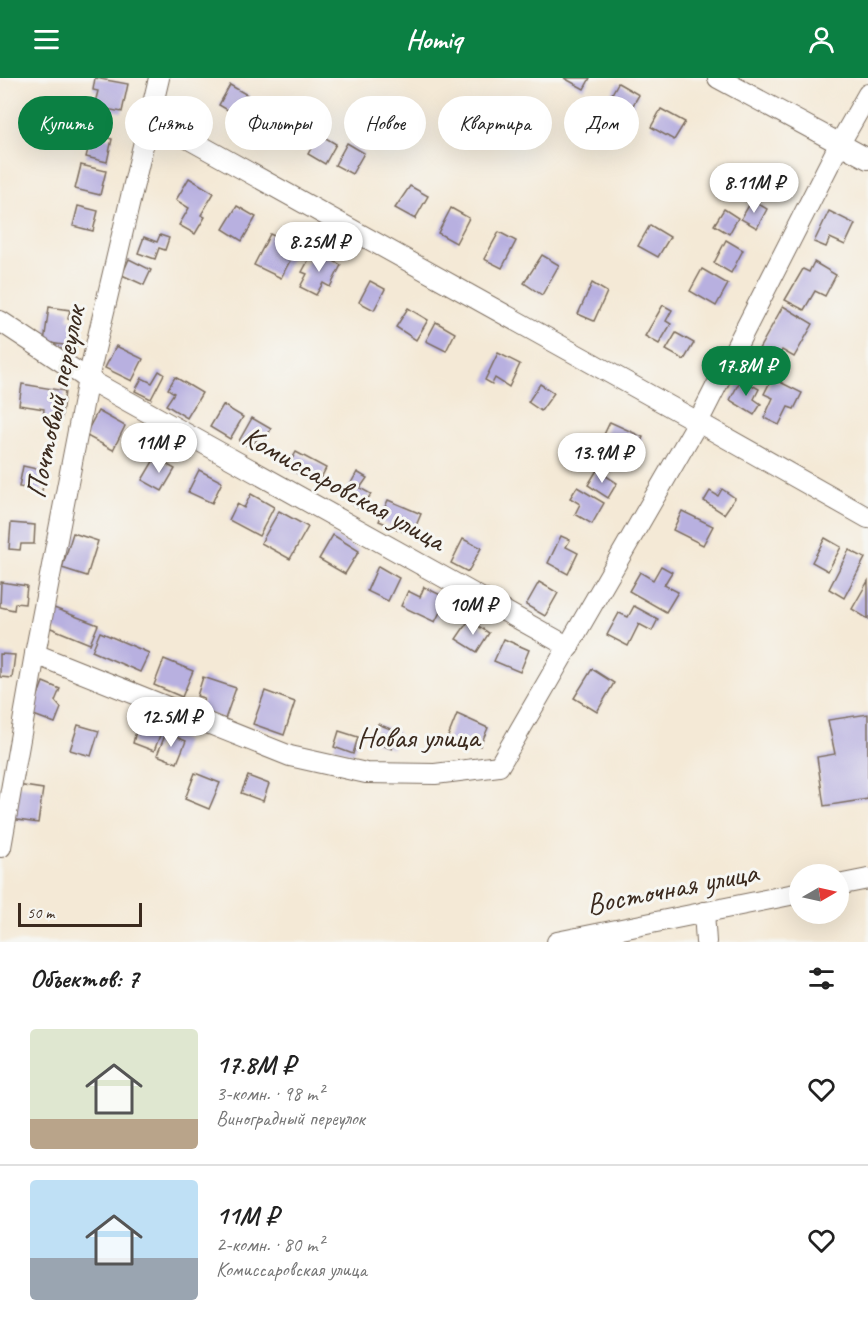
<!DOCTYPE html>
<html lang="ru">
<meta charset="utf-8">
<style>
body{margin:0;font-family:Caveat,sans-serif;background:#f6f6f6;color:#222;height:100vh;display:flex;flex-direction:column;font-size:22px;white-space:nowrap}
*{box-sizing:border-box;margin:0}
p{font-size:20px;color:#767676}
.icon{flex:none;width:33px;height:33px;fill:none;stroke:currentColor;stroke-width:2;stroke-linecap:round;stroke-linejoin:round}
.map{position:relative;height:864px;overflow:hidden}
.drawer{display:flex;flex-direction:column;background:#fff;flex:1}
.drawer>*{flex:none}
.top-card{position:absolute;left:18px;top:18px;width:832px;height:54px;display:flex;gap:12px}
.needle{width:39px;rotate:81deg}
.buttons{position:absolute;left:789px;top:786px;display:grid;gap:12px}
.buttons a{display:grid;place-items:center;width:60px;height:60px;border-radius:50%;background:#fff;box-shadow:0 6px 24px #0002;font-size:30px}
.scale{position:absolute;left:18px;bottom:15px;width:124px;box-sizing:border-box;padding-left:6px;border:3px solid #3b2a1e;border-top:0;font-size:16px;line-height:21px;white-space:nowrap;color:#3b2a1e;-webkit-text-stroke:4px #f6f6f2;paint-order:stroke}
.price{position:absolute;translate:-50% -51px;padding:0 14px;border-radius:21px;background:#fff;color:#222;font-size:20px;line-height:39px;filter:drop-shadow(0 2px 3px #0008)}
.price::after{content:'';position:absolute;left:50%;top:36px;width:18px;height:14px;margin-left:-9px;background:inherit;clip-path:polygon(0 0,100% 0,50% 100%)}
.price.current{background:#0b8043;color:#fff}
ul{padding:0;list-style:none}
li{display:flex;align-items:center;gap:18px;height:150px;padding:0 30px}
li+li{border-top:2px solid #e0e0e0}
li span{display:grid;place-items:center;flex:none;width:168px;height:120px;border-radius:6px;color:#555}
li>.icon{margin-inline-start:auto}
span .icon{width:72px;height:72px;fill:#fffc;stroke-width:1}
li b{font-size:26px}
h2{display:flex;justify-content:space-between;align-items:center;height:72px;padding:0 30px;font-size:26px}
.pill{padding:0 21px;border-radius:27px;background:#fff;box-shadow:0 6px 24px #0002;font-size:21px;line-height:54px}
.pill.current{background:#0b8043;color:#fff}
header{display:flex;justify-content:space-between;align-items:center;height:78px;padding:0 30px;background:#0b8043;color:#fff;font-size:27px;font-weight:600}
.map>svg:first-child{display:block}
.building{fill:#b8b0e0}
.lines{fill:none;stroke-linecap:round;stroke-linejoin:round}
.minor-casing{stroke:#7c6d5e;stroke-width:22}
.minor{stroke:#fff;stroke-width:20}
.labels{text-anchor:middle;stroke-width:6;stroke-linejoin:round;paint-order:stroke}
.street-label{font-size:30px;fill:#3b2a1e;stroke:#f6f6f2}
</style>
<header><svg class="icon" aria-label="menu" viewBox="0 0 24 24"><path d="M4 6h16M4 12h16M4 18h16"/></svg>Homiq<svg class="icon" aria-label="person" viewBox="0 0 24 24"><circle cx="12" cy="8" r="4"/><path d="M4 21q1-7 8-7t8 7"/></svg></header>
<div class="map">
<svg width="868" height="864" viewBox="0 0 868 864">
<rect width="100%" height="100%" fill="#f6f6f2"/>
<filter id="ink" filterUnits="userSpaceOnUse"><feTurbulence type="fractalNoise" baseFrequency=".0167" numOctaves="2"/><feDisplacementMap in="SourceGraphic" scale="12" xChannelSelector="R" yChannelSelector="G"/><feConvolveMatrix kernelMatrix="1 2 1 2 8 2 1 2 1" color-interpolation-filters="sRGB"/></filter>
<filter id="wash" filterUnits="userSpaceOnUse"><feTurbulence type="fractalNoise" baseFrequency=".008" numOctaves="4" result="noise"/><feDisplacementMap in="SourceGraphic" scale="24" xChannelSelector="R" yChannelSelector="G"/><feGaussianBlur stdDeviation="1.35" result="paint"/><feColorMatrix in="noise" values="0 0 0 0 0 0 0 0 0 0 0 0 0 0 0 0 0 1.4 0 .05"/><feComposite in="paint" operator="in"/></filter>
<g filter="url(#wash)">
<rect width="100%" height="100%" fill="#f4e9d6"/>
<g id="blocks">
<g class="building">
<polygon points="95,0 128,6 122,34 94,29 98,13 93,12"/>
<polygon points="564,0 590,0 584,11"/>
<polygon points="618,5 639,17 629,34 608,23"/>
<polygon points="230,7 249,18 238,38 219,27"/>
<polygon points="275,28 294,39 281,62 262,51"/>
<polygon points="78,31 103,35 100,49 86,46 83,65 73,64"/>
<polygon points="661,31 685,44 674,62 651,49"/>
<polygon points="92,56 112,61 107,84 86,79"/>
<polygon points="319,56 336,66 325,86 308,76"/>
<polygon points="347,65 364,75 352,96 335,87"/>
<polygon points="81,87 106,93 100,117 75,111"/>
<polygon points="768,87 789,99 777,120 756,108"/>
<polygon points="189,100 214,115 201,137 205,139 195,156 179,147 189,130 176,122"/>
<polygon points="410,108 428,118 415,141 395,130"/>
<polygon points="752,122 767,131 757,150 741,141"/>
<polygon points="78,128 98,133 93,153 73,148"/>
<polygon points="237,128 256,139 242,163 223,151"/>
<polygon points="451,130 469,140 456,165 438,155"/>
<polygon points="724,131 738,140 729,156 714,147"/>
<polygon points="829,133 855,146 845,167 830,160 826,169 814,164"/>
<polygon points="650,147 670,159 658,179 638,168"/>
<polygon points="499,154 516,163 502,190 484,181"/>
<polygon points="270,156 297,169 281,200 254,187"/>
<polygon points="160,157 169,160 165,172 159,170 155,181 138,175 144,159 157,164"/>
<polygon points="726,162 743,172 731,195 714,185"/>
<polygon points="314,172 341,187 330,209 323,205 316,217 300,209 307,196 302,194"/>
<polygon points="542,177 559,187 542,217 524,205"/>
<polygon points="129,181 151,192 144,207 122,197"/>
<polygon points="814,184 836,197 825,218 815,213 804,232 785,222 803,191 809,194"/>
<polygon points="702,191 728,206 716,228 690,213"/>
<polygon points="370,203 385,211 374,232 359,224"/>
<polygon points="592,205 607,214 594,243 578,236"/>
<polygon points="663,227 672,232 666,243 671,246 659,266 645,258"/>
<polygon points="783,228 813,246 794,279 782,272 777,281 759,271"/>
<polygon points="49,229 70,232 68,241 79,243 76,269 44,264"/>
<polygon points="408,230 428,242 416,262 396,249"/>
<polygon points="436,244 455,255 446,273 426,263"/>
<polygon points="676,255 694,265 684,282 666,272"/>
<polygon points="116,268 143,281 132,303 105,290"/>
<polygon points="498,275 520,286 509,309 495,300 492,306 485,302"/>
<polygon points="159,293 164,296 151,321 135,313 142,300 152,305"/>
<polygon points="175,299 202,315 187,340 166,327 174,315 168,311"/>
<polygon points="772,300 802,315 794,331 788,329 779,347 764,340 773,320 764,316"/>
<polygon points="741,301 759,311 754,321 761,326 754,337 730,322"/>
<polygon points="22,306 65,313 61,344 43,341 44,331 19,327"/>
<polygon points="540,306 554,315 541,333 528,324"/>
<polygon points="223,327 243,339 230,361 210,349"/>
<polygon points="98,333 125,348 113,372 85,357"/>
<polygon points="252,340 271,351 265,361 259,357 252,370 239,363"/>
<polygon points="610,344 643,359 631,384 616,377 609,392 591,384"/>
<polygon points="296,374 326,390 318,406 287,390"/>
<polygon points="155,380 175,391 162,413 142,402"/>
<polygon points="23,388 46,393 42,413 19,409"/>
<polygon points="199,392 222,404 212,425 188,414"/>
<polygon points="597,392 617,405 608,420 588,407"/>
<polygon points="357,394 367,400 360,410 371,416 361,432 343,420"/>
<polygon points="577,409 604,425 592,446 575,436 580,426 570,420"/>
<polygon points="722,411 735,420 724,436 704,423 710,413 718,418"/>
<polygon points="251,416 274,429 259,458 229,442 237,426 244,430"/>
<polygon points="388,422 421,436 412,457 379,443"/>
<polygon points="279,433 308,449 290,481 261,465"/>
<polygon points="682,433 713,448 703,467 673,452"/>
<polygon points="11,445 35,447 34,466 21,466 20,472 9,471"/>
<polygon points="73,455 98,463 87,498 62,490"/>
<polygon points="333,457 359,473 345,496 319,481"/>
<polygon points="561,458 570,462 566,469 578,475 568,496 548,485"/>
<polygon points="825,460 841,469 828,493 812,484"/>
<polygon points="463,461 481,470 468,494 451,485"/>
<polygon points="849,472 865,480 844,520 829,511"/>
<polygon points="378,488 399,500 388,523 367,513"/>
<polygon points="661,488 672,494 664,507 678,514 666,534 629,513 640,494 653,502"/>
<polygon points="868,503 868,541 852,531"/>
<polygon points="1,504 27,508 25,526 15,525 14,532 0,529"/>
<polygon points="539,504 558,515 545,538 526,527"/>
<polygon points="424,509 447,520 435,544 401,528 408,513 420,519"/>
<polygon points="634,528 658,541 652,553 639,546 628,568 607,557 619,535 628,539"/>
<polygon points="54,530 98,547 90,566 46,548"/>
<polygon points="469,542 489,555 477,574 456,561"/>
<polygon points="100,554 149,575 140,594 92,573"/>
<polygon points="504,561 529,572 520,594 494,583"/>
<polygon points="0,576 15,577 12,600 0,599"/>
<polygon points="164,581 193,593 182,619 154,607"/>
<polygon points="592,591 614,605 597,634 574,620"/>
<polygon points="203,599 236,610 225,641 200,633 204,620 197,618"/>
<polygon points="43,604 60,611 55,623 61,630 55,645 31,636"/>
<polygon points="265,613 295,624 284,657 253,646"/>
<polygon points="457,636 488,650 480,668 466,662 463,668 447,661"/>
<polygon points="868,636 868,721 824,728 817,679 835,676 828,642"/>
<polygon points="138,645 162,652 154,673 133,665"/>
<polygon points="378,646 398,654 392,671 372,663"/>
<polygon points="78,647 99,653 91,678 70,672"/>
<polygon points="339,653 358,659 353,676 334,669"/>
<polygon points="166,655 186,663 177,685 157,677"/>
<polygon points="195,695 220,705 209,731 185,721"/>
<polygon points="248,698 269,706 263,723 241,715"/>
<polygon points="17,707 43,711 38,745 11,741"/>
</g>
</g>
</g>
<g filter="url(#ink)">
<use href="#blocks" fill-opacity="0" stroke="#7c6d5e" stroke-width="1.5"/>
<g class="lines">
<defs>
<g id="minor">
<polyline points="718,0 868,81"/>
<polyline points="151,40 698,344 868,440"/>
<polyline points="0,243 88,301 569,569"/>
<polyline points="35,576 290,678 366,695 435,696 499,688 698,344 840,65 868,16"/>
<polyline points="1,769 35,576 88,301 159,0"/>
<polyline points="838,807 868,801"/>
<polyline points="704,834 706,864"/>
<polyline points="557,864 800,815"/>
</g>
</defs>
<use href="#minor" class="minor-casing"/>
<use href="#minor" class="minor"/>
</g>
</g>
<g class="labels">
<g class="street-label">
<text transform="translate(55 324) rotate(-78)" y="10">Почтовый переулок</text>
<text transform="translate(344 410) rotate(29)" y="10">Комиссаровская улица</text>
<text x="418" y="669">Новая улица</text>
<text transform="translate(672 810) rotate(-11)" y="10">Восточная улица</text>
</g>
</g>
</svg>
<div class="buttons">
<a><svg class="needle" viewBox="-14 -14 28 28"><path d="M0-13l5 13h-10z" fill="#e53935"/><path d="M0 13l5-13h-10z" fill="#767676"/></svg></a>
</div>
<div class="scale">50 m</div>
<b class="price" style="left:754px;top:136px">8.11M ₽</b>
<b class="price" style="left:319px;top:195px">8.25M ₽</b>
<b class="price current" style="left:746px;top:319px">17.8M ₽</b>
<b class="price" style="left:159px;top:396px">11M ₽</b>
<b class="price" style="left:602px;top:406px">13.9M ₽</b>
<b class="price" style="left:473px;top:558px">10M ₽</b>
<b class="price" style="left:171px;top:670px">12.5M ₽</b>
<div class="top-card">
<a class="pill current">Купить</a>
<a class="pill">Снять</a>
<a class="pill">Фильтры</a>
<a class="pill">Новое</a>
<a class="pill">Квартира</a>
<a class="pill">Дом</a>
</div>
</div>
<section class="drawer">
<h2>Объектов: 7<svg class="icon" aria-label="filters" viewBox="0 0 24 24"><path d="M4 7h16M4 17h16"/><circle cx="9" cy="7" r="2"/><circle cx="15" cy="17" r="2"/></svg></h2>
<ul>
<li><span style="background:linear-gradient(#dfe7d0 75%,#b9a48a 0)"><svg class="icon" aria-label="home" viewBox="0 0 24 24"><path d="M3 11l9-7 9 7M6 9v11h12V9"/></svg></span><div><b>17.8M ₽</b><p>3-комн. · 98 m²</p><p>Виноградный переулок</p></div><svg class="icon" aria-label="heart" viewBox="0 0 24 24"><path d="M12 20l-8-8c-3-5 5-10 8-4 3-6 11-1 8 4z"/></svg></li>
<li><span style="background:linear-gradient(#bfe0f5 65%,#9aa5b1 0)"><svg class="icon" aria-label="home" viewBox="0 0 24 24"><path d="M3 11l9-7 9 7M6 9v11h12V9"/></svg></span><div><b>11M ₽</b><p>2-комн. · 80 m²</p><p>Комиссаровская улица</p></div><svg class="icon" aria-label="heart" viewBox="0 0 24 24"><path d="M12 20l-8-8c-3-5 5-10 8-4 3-6 11-1 8 4z"/></svg></li>
</ul>
</section>
